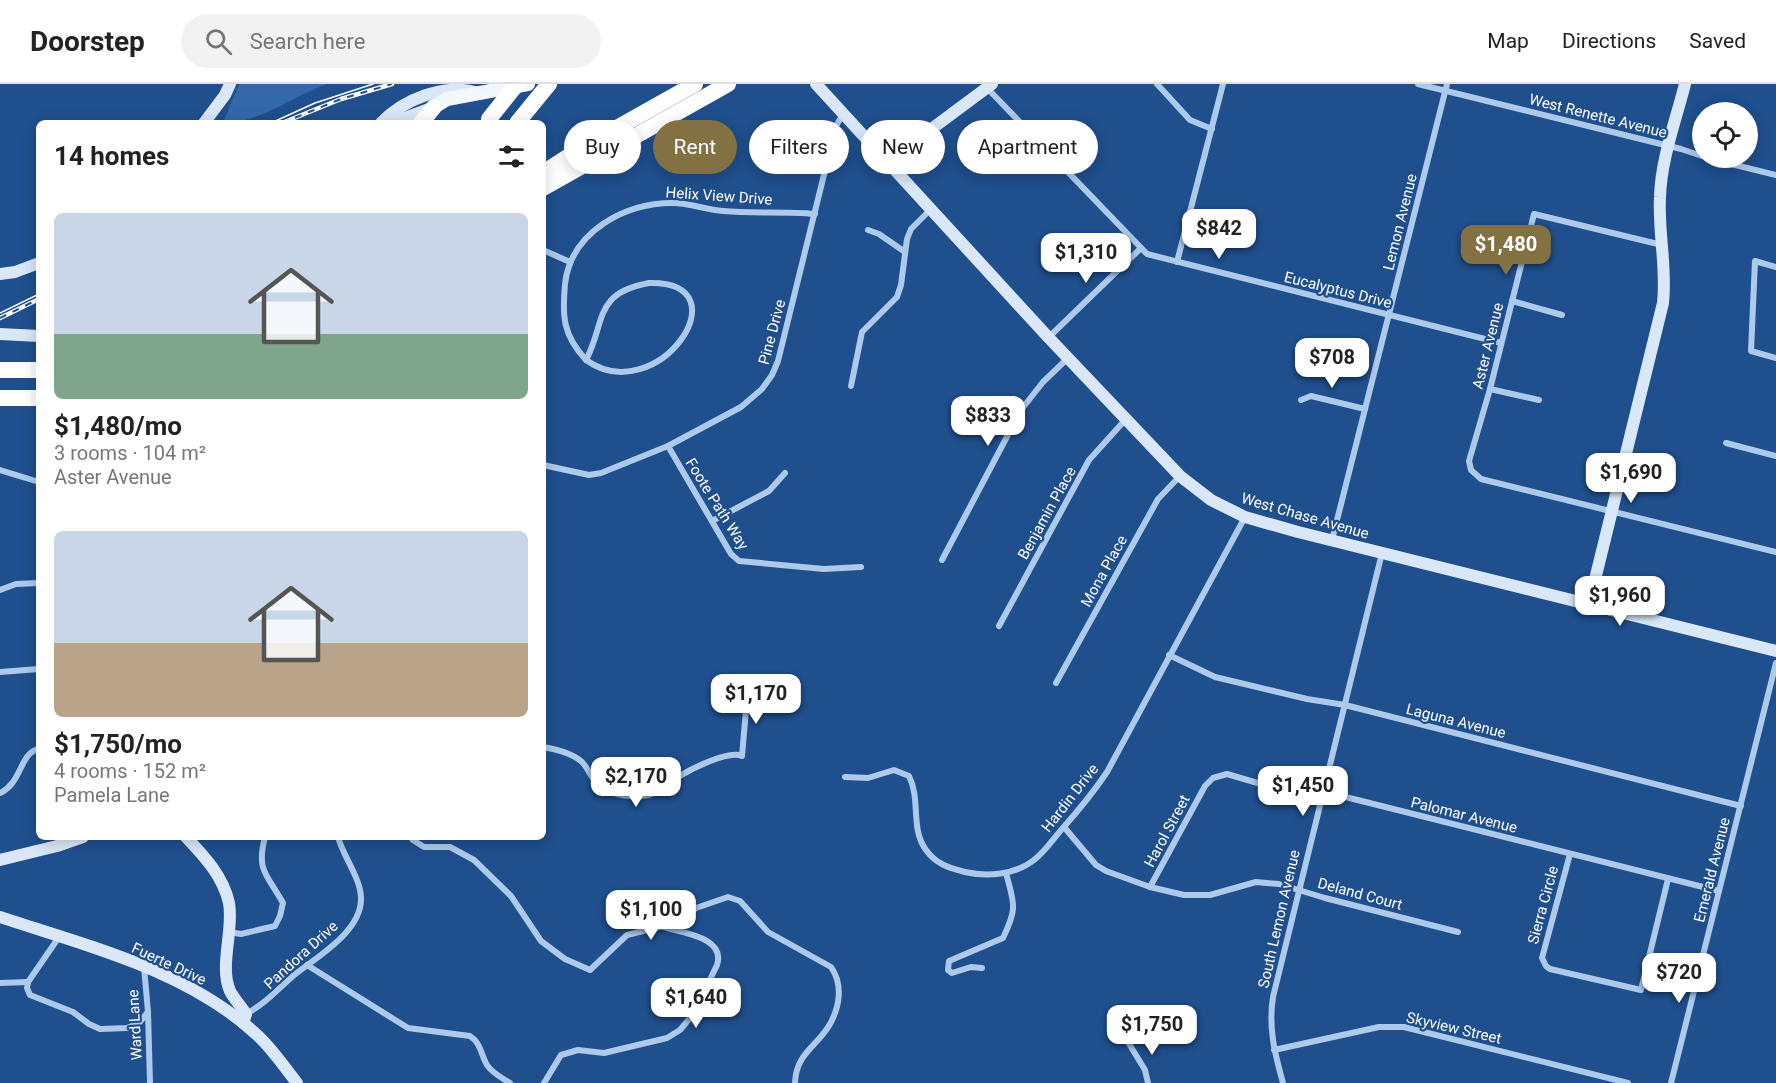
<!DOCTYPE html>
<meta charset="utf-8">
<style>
body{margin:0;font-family:Roboto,sans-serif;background:#f2f2f2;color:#222;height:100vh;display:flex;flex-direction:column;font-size:22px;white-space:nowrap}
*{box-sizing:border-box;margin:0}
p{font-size:20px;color:#767676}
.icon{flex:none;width:33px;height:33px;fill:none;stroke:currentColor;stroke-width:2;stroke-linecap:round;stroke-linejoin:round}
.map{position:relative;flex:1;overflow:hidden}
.sheet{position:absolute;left:36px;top:36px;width:510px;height:720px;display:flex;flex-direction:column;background:#fff;border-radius:9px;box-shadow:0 3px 15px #0003}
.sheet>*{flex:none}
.banner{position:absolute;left:564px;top:36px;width:570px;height:54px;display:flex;gap:12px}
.controls{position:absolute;left:1692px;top:18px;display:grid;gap:12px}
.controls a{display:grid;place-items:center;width:66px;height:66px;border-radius:50%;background:#fff;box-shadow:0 3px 15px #0003;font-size:30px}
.price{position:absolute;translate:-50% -51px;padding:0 14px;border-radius:12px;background:#fff;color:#222;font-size:20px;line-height:39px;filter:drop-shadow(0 2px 3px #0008)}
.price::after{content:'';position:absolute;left:50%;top:36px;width:18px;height:14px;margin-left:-9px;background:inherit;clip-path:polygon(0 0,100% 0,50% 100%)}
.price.on{background:#837144;color:#fff}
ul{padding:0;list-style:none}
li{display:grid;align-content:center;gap:12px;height:318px;padding:0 18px}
li span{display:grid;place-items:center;height:186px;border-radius:9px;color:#555}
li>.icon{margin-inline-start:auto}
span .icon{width:108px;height:108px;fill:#fffc;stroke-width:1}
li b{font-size:26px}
h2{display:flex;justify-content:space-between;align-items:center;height:72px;padding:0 18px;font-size:26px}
.pill{padding:0 21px;border-radius:27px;background:#fff;box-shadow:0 3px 15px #0003;font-size:21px;line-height:54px}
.pill.on{background:#837144;color:#fff}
header{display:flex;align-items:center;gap:36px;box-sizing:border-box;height:84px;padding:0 30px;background:#fff;border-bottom:2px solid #e0e0e0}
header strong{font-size:28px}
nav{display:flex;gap:33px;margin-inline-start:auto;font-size:21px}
.search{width:420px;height:54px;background:#f2f2f2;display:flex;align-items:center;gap:15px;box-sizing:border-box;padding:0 21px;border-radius:33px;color:#767676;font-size:22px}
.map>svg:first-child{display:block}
.green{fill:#3369aa}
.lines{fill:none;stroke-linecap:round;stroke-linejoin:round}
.street{stroke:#adcaec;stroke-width:6}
.secondary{stroke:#d9e7f9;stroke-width:12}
.primary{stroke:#f3f7ff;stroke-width:14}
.highway{stroke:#fff;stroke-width:16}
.tram{stroke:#fff;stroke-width:1.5}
.rail-casing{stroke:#fff;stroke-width:4.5}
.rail{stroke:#1f4f8d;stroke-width:2;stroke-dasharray:7;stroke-linecap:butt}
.highway-bridge{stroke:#fff;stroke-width:16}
.labels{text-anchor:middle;stroke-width:4.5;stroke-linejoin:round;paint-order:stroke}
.street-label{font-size:15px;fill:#fff;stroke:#1f4f8d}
</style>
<header>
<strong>Doorstep</strong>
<div class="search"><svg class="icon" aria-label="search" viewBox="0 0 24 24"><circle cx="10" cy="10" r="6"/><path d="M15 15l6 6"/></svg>Search here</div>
<nav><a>Map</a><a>Directions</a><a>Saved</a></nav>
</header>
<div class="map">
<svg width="1776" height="999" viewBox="0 0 1776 999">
<rect width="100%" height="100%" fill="#1f4f8d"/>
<path class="green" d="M239 0H327C292 12 261 39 223 39Z"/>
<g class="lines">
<g class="street">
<polyline points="1157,0 1190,36 1212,45"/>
<polyline points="1418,0 1681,65 1702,72"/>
<polyline points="987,4 1147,170 1501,259"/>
<polyline points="1707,74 1776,91"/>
<polyline points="868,146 879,150 905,168"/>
<polyline points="1662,161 1534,130 1490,305 1469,377 1471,386 1481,395 1776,468"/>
<polyline points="543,166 570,178"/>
<polyline points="1177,178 1223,0"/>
<polyline points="1776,183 1755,177 1751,267 1776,274"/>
<path d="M649 199C747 197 657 327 586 276 606 238 593 209 649 199Z"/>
<polyline points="1512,217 1562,231"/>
<polyline points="1049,253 1141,164"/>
<path d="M586 276C563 251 562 233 565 200 571 148 624 119 673 119 690 119 706 126 723 127 753 130 784 127 815 130"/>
<polyline points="851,302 862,248 897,213 901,201 907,155 911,145 931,125"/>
<polyline points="1490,305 1539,316"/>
<polyline points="1301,316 1311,312 1365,325"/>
<polyline points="1726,359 1776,372"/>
<polyline points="668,362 731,470 739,477 824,485 861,483"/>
<polyline points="543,381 589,391 601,389 668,362 741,323 762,305 772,291 778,277 836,42 843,30"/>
<polyline points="0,386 39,398"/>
<polyline points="712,437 769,407 785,389"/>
<polyline points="1332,456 1447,0"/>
<polyline points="942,476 1021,326 1043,298 1068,274"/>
<polyline points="0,506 16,500 39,499"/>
<polyline points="999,542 1089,376 1126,335"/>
<polyline points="1169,571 1215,593 1307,615 1345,621 1741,722"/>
<polyline points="0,588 39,585"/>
<polyline points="1056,599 1158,415 1180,392"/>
<path d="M543 663C555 665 572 669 582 678 587 683 590 691 595 697 607 710 625 713 642 712 658 711 665 701 678 693 691 685 728 666 742 672L746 626 759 606"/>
<path d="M845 693 868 694 894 686 909 692C921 716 910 744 926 766 936 780 949 784 965 788 987 793 1015 791 1034 776 1045 768 1053 755 1062 745 1078 727 1093 709 1107 688L1245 433"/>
<path d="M0 709C23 698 19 669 39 665"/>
<polyline points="1064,743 1096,781 1106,787 1150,803 1184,811 1210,811 1256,798 1279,800 1325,814 1458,848"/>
<path d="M411 753 413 756 424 763H450L474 776 511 812 541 857 565 875 590 886 627 851 663 842 683 834 696 824 728 813 740 817 768 848 831 883C843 900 840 922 830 940 817 963 796 969 795 999"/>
<polyline points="1570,770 1542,874 1546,882 1550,885 1641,906 1668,795"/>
<polyline points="1150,803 1205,702 1213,694 1227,690 1261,700 1306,703 1719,807"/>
<path d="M229 848 241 850 275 842 280 832 283 819C267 790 256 787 265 753"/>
<path d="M307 881 408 944 470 952C481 959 481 971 487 981 492 989 502 994 510 999"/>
<polyline points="144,883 148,928 150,999"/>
<path d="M982 884 971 883 952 889 948 886 949 877 1003 854C1018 823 1014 820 1006 789"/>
<polyline points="28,898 27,904 30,911 73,928 89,940 100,945 127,944 139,939 148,928"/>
<polyline points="28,898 59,853"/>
<polyline points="0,899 28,898"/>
<path d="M246 930C266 919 276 907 293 892 316 873 362 848 361 814 361 795 343 772 338 753"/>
<polyline points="1128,958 1145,986 1148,999"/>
<polyline points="1274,966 1379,943 1404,943 1628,999"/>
<path d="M544 999 561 971 578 966 604 969 667 954 680 946 694 929 717 881C726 853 682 849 663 843"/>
<path d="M1283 999C1275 970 1268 944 1273 913L1382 469"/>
<polyline points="1671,999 1776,579"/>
</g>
<g class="secondary">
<polyline points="816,0 1048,253 1180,392 1211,416 1245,433 1298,448 1776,567"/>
<polyline points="204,39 225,11 230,0"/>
<path d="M381 39C404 15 443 0 475 8"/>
<polyline points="391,39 434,23"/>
<polyline points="887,78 992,0"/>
<polyline points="0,190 15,188 39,179"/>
<polyline points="0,250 39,252"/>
<path d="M1589 520 1663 219C1667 183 1658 149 1660 113 1661 75 1676 36 1685 0"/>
<path d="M186 753C204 772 223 792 229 819 234 846 219 882 230 907 234 915 241 922 246 930L243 939"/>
<polyline points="0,776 57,762 83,753"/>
<path d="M0 833C87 862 187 886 256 950 272 964 284 983 297 999"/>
</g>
<polyline class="primary" points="434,23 447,15 528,0"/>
<g class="highway">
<polyline points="421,39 434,23"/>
<polyline points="517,39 549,0"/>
<polyline points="543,89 583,63 695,0"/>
<polyline points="543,104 728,0"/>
<polyline points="0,286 39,286"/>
<polyline points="0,314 39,314"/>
</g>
<g class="tram">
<polyline points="271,39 315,19 373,0"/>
<polyline points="0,229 39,210"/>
</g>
<defs>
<g id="rail">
<polyline points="282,39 341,15 392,0"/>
<polyline points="0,234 39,215"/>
</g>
</defs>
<use href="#rail" class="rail-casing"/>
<use href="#rail" class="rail"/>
<polyline class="highway-bridge" points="489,35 517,0"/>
</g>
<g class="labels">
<g class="street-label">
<text transform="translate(1598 32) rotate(14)" y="5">West Renette Avenue</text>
<text transform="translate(719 112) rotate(4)" y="5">Helix View Drive</text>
<text transform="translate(1400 138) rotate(-76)" y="5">Lemon Avenue</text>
<text transform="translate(1338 206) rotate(14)" y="5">Eucalyptus Drive</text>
<text transform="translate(772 248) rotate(-75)" y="5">Pine Drive</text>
<text transform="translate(1488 262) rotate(-76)" y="5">Aster Avenue</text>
<text transform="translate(717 420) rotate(58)" y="5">Foote Path Way</text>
<text transform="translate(1047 429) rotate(-61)" y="5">Benjamin Place</text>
<text transform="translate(1305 432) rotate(16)" y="5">West Chase Avenue</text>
<text transform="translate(1104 487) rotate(-61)" y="5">Mona Place</text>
<text transform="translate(1456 637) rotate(14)" y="5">Laguna Avenue</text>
<text transform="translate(1070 714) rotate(-52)" y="5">Hardin Drive</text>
<text transform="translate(1464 731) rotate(14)" y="5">Palomar Avenue</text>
<text transform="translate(1167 747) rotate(-62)" y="5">Harol Street</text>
<text transform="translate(1712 786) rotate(-76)" y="5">Emerald Avenue</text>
<text transform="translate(1360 810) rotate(15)" y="5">Deland Court</text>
<text transform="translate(1543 821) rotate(-75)" y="5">Sierra Circle</text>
<text transform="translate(1279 835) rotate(-77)" y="5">South Lemon Avenue</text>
<text transform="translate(301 871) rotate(-42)" y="5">Pandora Drive</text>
<text transform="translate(169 880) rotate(25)" y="5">Fuerte Drive</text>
<text transform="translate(135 941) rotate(-93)" y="5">Ward Lane</text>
<text transform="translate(1454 944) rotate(13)" y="5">Skyview Street</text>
</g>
</g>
</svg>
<div class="controls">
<a><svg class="icon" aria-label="locate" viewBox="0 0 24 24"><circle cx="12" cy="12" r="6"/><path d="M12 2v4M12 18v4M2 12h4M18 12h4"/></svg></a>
</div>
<b class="price" style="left:1219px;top:176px">$842</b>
<b class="price on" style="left:1506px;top:192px">$1,480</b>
<b class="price" style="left:1086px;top:200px">$1,310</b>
<b class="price" style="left:1332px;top:305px">$708</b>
<b class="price" style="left:988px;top:363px">$833</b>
<b class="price" style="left:1631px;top:420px">$1,690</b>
<b class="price" style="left:1620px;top:543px">$1,960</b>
<b class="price" style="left:756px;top:641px">$1,170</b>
<b class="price" style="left:636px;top:724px">$2,170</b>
<b class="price" style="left:1303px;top:733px">$1,450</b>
<b class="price" style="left:651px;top:857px">$1,100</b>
<b class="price" style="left:1679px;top:920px">$720</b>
<b class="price" style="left:696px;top:945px">$1,640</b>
<b class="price" style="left:1152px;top:972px">$1,750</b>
<div class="banner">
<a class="pill">Buy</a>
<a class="pill on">Rent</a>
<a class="pill">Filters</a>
<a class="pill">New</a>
<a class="pill">Apartment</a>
</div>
<section class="sheet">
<h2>14 homes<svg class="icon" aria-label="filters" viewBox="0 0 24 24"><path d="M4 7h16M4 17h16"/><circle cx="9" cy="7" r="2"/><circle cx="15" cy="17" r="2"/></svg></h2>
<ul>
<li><span style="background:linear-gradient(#c9d6e8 65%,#7fa58c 0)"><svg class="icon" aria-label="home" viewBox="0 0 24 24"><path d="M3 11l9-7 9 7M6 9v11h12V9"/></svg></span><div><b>$1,480/mo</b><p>3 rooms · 104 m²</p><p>Aster Avenue</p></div></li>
<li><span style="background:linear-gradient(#c9d6e8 60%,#b9a48a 0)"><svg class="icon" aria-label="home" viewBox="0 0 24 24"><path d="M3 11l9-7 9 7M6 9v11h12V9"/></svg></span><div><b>$1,750/mo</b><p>4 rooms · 152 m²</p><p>Pamela Lane</p></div></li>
</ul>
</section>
</div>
